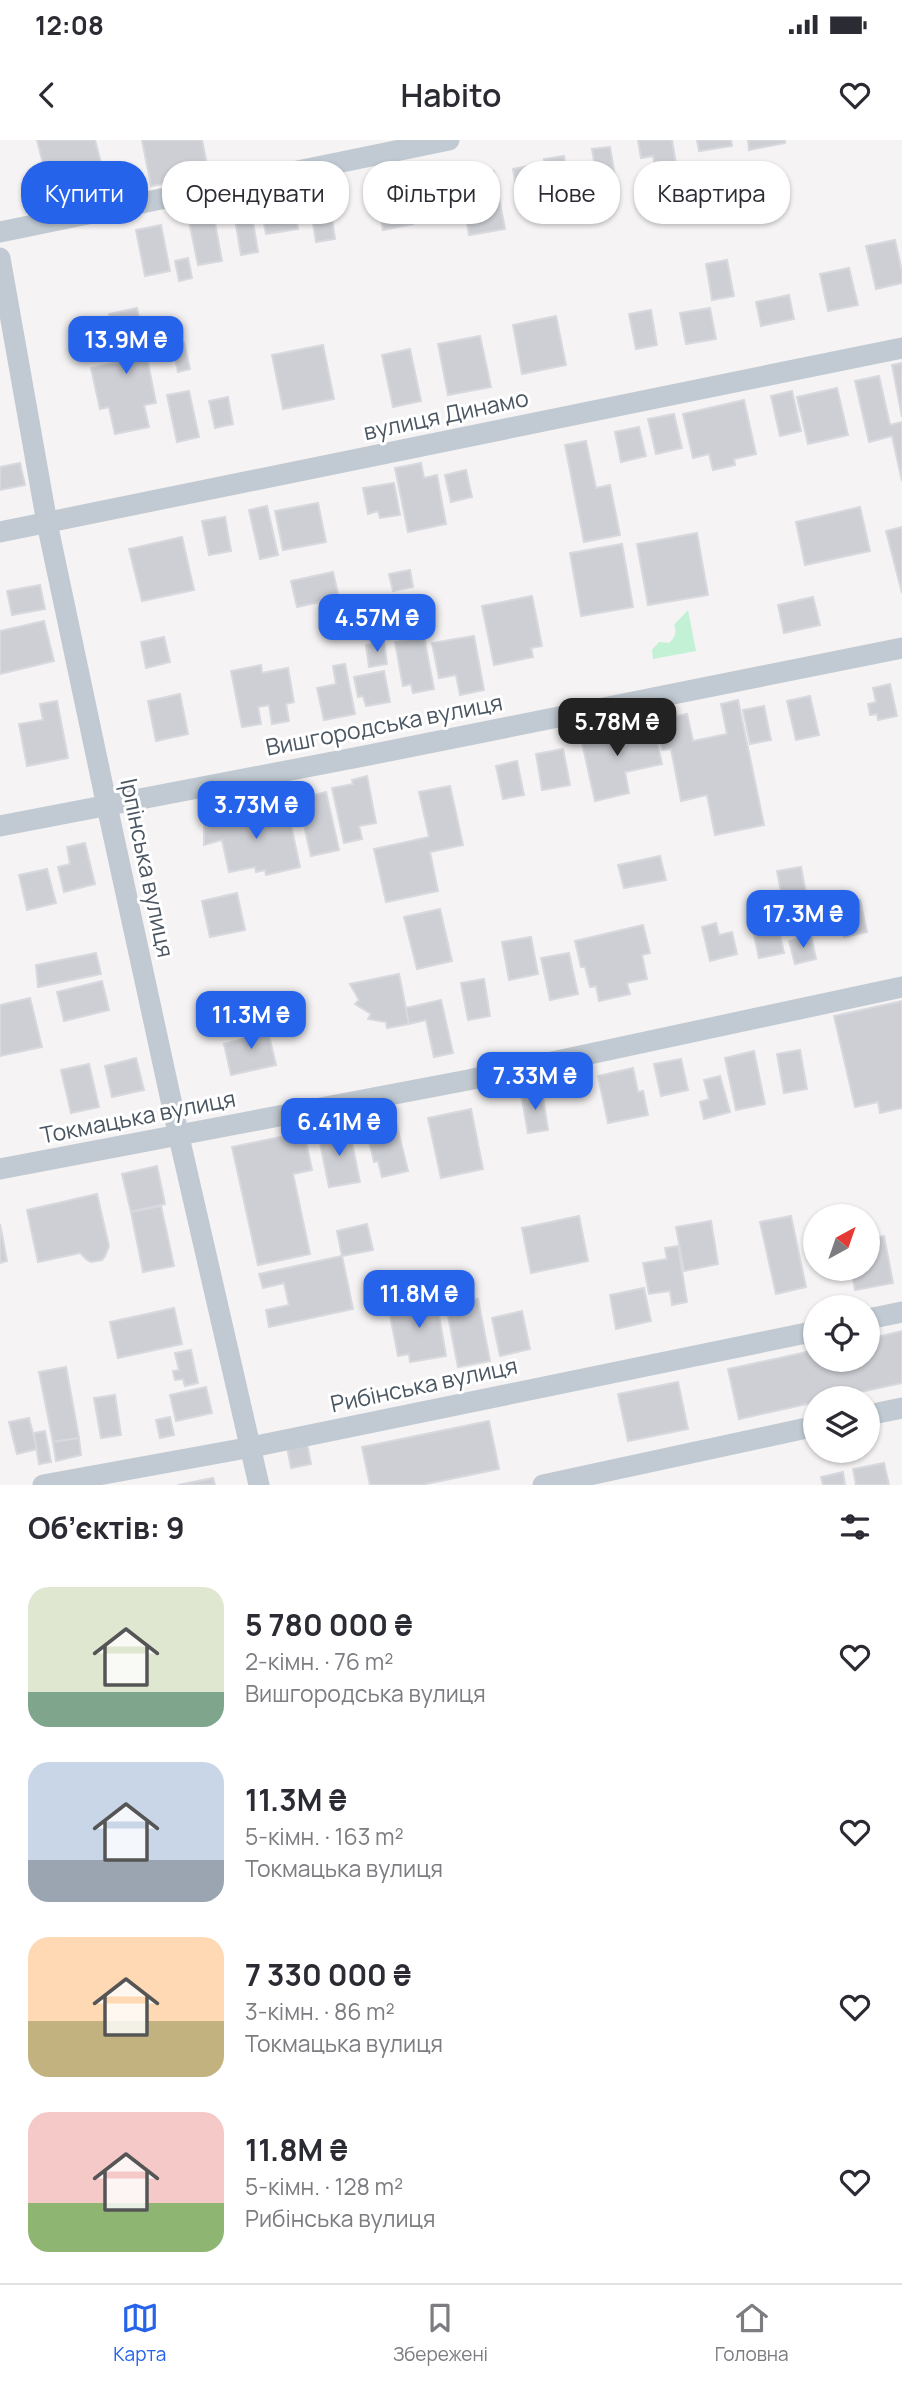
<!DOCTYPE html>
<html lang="uk">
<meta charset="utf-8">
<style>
body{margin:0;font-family:Manrope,sans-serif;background:#f2f2f3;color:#2b2b33;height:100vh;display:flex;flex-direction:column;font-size:26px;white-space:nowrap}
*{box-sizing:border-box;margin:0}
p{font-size:23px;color:#7c7c81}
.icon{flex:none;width:38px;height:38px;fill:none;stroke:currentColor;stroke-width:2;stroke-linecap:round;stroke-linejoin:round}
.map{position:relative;height:1345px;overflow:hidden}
.drawer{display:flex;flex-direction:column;background:#fff;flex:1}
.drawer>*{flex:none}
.top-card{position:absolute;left:21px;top:21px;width:861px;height:63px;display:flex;gap:14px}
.needle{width:46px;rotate:40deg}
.controls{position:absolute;left:803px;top:1064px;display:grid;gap:14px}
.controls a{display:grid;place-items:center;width:77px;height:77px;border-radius:50%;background:#fff;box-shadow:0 2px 5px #0004;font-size:35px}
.price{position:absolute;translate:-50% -60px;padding:0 16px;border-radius:14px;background:#2563eb;color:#fff;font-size:23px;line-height:46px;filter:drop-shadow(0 2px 4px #0008)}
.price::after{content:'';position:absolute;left:50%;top:42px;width:21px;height:16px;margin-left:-10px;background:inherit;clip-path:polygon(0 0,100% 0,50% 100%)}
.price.active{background:#222;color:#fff}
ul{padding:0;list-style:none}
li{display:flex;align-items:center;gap:21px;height:175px;padding:0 28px}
li span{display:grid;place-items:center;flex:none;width:196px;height:140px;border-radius:21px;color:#555}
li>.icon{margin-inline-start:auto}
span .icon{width:84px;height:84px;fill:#fffc;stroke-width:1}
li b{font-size:30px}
h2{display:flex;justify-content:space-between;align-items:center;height:84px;padding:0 28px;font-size:30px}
.chip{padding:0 24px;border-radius:28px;background:#fff;box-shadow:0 2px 5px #0004;font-size:24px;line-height:63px}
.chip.active{background:#2563eb;color:#fff}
.status{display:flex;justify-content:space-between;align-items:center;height:49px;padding:0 35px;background:#fff;direction:ltr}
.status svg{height:19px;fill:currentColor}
header{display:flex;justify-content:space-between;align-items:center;height:91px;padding:0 28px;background:#fff;font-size:32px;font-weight:600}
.tabs{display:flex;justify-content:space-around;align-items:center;height:98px;border-top:2px solid #e1e1e2;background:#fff;font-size:19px;color:#7c7c81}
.tabs a{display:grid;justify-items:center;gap:4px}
.tabs .active{color:#2563eb}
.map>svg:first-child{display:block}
.green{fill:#c3f1d5}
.building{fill:#cdcfd5;stroke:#d7d9de;stroke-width:2}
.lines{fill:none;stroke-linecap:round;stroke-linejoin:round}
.minor{stroke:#c1cad2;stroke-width:21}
.labels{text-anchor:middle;stroke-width:6;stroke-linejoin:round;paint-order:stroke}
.street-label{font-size:23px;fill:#4a5661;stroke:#fff}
</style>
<div class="status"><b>12:08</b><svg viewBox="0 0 49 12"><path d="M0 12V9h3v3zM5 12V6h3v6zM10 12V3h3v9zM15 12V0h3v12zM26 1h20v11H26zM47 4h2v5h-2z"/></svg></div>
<header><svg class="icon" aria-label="back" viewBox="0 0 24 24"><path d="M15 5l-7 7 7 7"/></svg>Habito<svg class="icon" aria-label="heart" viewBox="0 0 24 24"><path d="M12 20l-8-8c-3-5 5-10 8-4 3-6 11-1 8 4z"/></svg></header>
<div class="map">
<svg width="902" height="1345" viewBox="0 0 902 1345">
<rect width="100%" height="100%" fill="#f5f3f3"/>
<path class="green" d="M688 470 696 511 653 519 652 510 659 502 669 503C675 498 677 492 674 485Z"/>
<g class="building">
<polygon points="37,0 95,0 104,34 49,48"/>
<polygon points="142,0 202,0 209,35 151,46"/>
<polygon points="638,0 672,0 676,24 655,27 653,16 641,18"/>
<polygon points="697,0 731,0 732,6 699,11"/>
<polygon points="748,0 785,0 785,3 749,10"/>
<polygon points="610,7 615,36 597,38 592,9"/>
<polygon points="564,16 569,49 549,53 544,19"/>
<polygon points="538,24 543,53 518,58 513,29"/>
<polygon points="441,31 447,68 424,72 417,35"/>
<polygon points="494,31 505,89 469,95 459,37"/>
<polygon points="404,38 413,84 383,90 374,44"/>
<polygon points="695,39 699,62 683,65 680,42"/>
<polygon points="294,66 298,89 266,94 262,72"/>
<polygon points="330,67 335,99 316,102 311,71"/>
<polygon points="252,76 258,112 241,115 235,79"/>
<polygon points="214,77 222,121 198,125 189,81"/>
<polygon points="161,85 170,131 145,136 136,90"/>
<polygon points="895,100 902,132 902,143 876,149 866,106"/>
<polygon points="188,118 192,138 179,141 175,121"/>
<polygon points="727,120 734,156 712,160 706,124"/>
<polygon points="849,128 858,165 828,171 820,134"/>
<polygon points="789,155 794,179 761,186 756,162"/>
<polygon points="137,168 156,263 144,265 149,287 115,294 109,267 100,269 91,228 119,222 109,174"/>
<polygon points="710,168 716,199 686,204 680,173"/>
<polygon points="651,170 657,205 636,209 629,174"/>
<polygon points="556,176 566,225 522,234 513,185"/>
<polygon points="480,196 491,247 448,255 438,204"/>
<polygon points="184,203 190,229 178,232 172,205"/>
<polygon points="323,205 334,259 283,269 272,215"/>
<polygon points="410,209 421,261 393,267 382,215"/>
<polygon points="902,223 902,277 892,225"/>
<polygon points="879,236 890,285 902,282 902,341 892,296 869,302 855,241"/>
<polygon points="837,248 848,295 808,304 797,257"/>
<polygon points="189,251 199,297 177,302 167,255"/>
<polygon points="792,251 801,291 780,296 771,256"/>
<polygon points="228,257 233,284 215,288 209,261"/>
<polygon points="744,260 756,314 734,319 735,325 713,330 709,314 693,318 683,274"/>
<polygon points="674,274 682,308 656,314 648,279"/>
<polygon points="639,287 646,316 621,322 615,292"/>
<polygon points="586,301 596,348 610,345 620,395 584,402 565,305"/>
<polygon points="20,323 25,345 0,350 0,327"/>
<polygon points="421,323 424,338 437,335 446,384 408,392 395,328"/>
<polygon points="466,330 472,357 451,362 445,335"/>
<polygon points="394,343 400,375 380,378 378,371 368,374 363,348"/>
<polygon points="318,363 326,402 283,410 275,371"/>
<polygon points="267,366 278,415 260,419 249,370"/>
<polygon points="860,367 870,411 805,425 796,382"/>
<polygon points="225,377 231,411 209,415 202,381"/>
<polygon points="902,387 902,453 886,391"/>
<polygon points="697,393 708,455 648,465 637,404"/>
<polygon points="182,397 194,450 142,461 129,409"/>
<polygon points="622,404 633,467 581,476 570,413"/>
<polygon points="410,430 413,447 393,451 389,434"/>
<polygon points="333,432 339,458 297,467 291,441"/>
<polygon points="40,445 45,469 12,475 7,451"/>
<polygon points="532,456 542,506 531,508 533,517 494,525 482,466"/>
<polygon points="813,457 820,485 784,493 778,465"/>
<polygon points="44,481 54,521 0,534 0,491"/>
<polygon points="474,496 484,550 460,555 456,535 439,538 432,503"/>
<polygon points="164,497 170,522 146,528 141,502"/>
<polygon points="424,497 434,549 413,553 411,544 403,546 395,502"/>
<polygon points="384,502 387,524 369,527 366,505"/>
<polygon points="345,524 355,574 324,580 317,548 336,544 333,526"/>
<polygon points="261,525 262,533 288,528 294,562 286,564 289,581 272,584 269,565 258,567 261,584 242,587 231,531"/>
<polygon points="384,531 390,562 366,566 363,556 358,557 354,537"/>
<polygon points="890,544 897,576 878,580 877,574 870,575 868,564 876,562 873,548"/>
<polygon points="180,554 188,594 156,601 148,561"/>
<polygon points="810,556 819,595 796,600 787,561"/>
<polygon points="738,560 764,685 715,695 707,655 681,661 671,609 662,610 656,580 687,574 693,601 727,594 721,564"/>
<polygon points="57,561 68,618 27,626 19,584 43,580 40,564"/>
<polygon points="764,566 771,600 750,604 743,570"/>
<polygon points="627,584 630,598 655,592 662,624 625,632 629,653 595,661 580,594"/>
<polygon points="563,609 570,645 542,650 536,614"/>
<polygon points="517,621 524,655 503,659 496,626"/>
<polygon points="367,636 376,683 359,686 362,699 344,703 332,648 353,644 352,640"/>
<polygon points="450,646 463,705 430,712 438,751 386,762 374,709 429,697 419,652"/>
<polygon points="326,652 339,710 311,716 298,659"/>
<polygon points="264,665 266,676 288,671 300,727 266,735 265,730 256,732 255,727 229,732 222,700 204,705 204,683 221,687 228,678 238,671"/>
<polygon points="85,703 95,744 64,752 58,727 70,724 67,707"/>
<polygon points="660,716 666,740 624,748 618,725"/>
<polygon points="801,727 807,759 824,755 828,777 787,784 777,731"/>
<polygon points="47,729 56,763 27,770 19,735"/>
<polygon points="237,753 245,790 210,797 202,761"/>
<polygon points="860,760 867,792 844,797 838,765"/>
<polygon points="440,769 452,821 417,829 404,777"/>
<polygon points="777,781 784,813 759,818 752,786"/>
<polygon points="716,783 719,795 732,792 737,814 710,821 702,787"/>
<polygon points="643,785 650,813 642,815 647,839 627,843 630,854 599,861 596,846 590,847 585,827 581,827 575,801"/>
<polygon points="811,796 816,819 795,824 789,801"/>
<polygon points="531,797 538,834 509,840 502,802"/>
<polygon points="96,813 101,834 38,847 36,825"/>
<polygon points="569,813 578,854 550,860 541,818"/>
<polygon points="399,834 409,884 387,888 386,882 368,879 371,874 355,864 359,860 350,844"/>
<polygon points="484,839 490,876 468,880 461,843"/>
<polygon points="102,841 109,870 64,881 57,852"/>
<polygon points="30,858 42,907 0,916 0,865"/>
<polygon points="441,860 453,913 434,917 426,880 409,884 406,868"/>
<polygon points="902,861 902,968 880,973 878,962 855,967 834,876"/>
<polygon points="266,883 276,925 231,935 224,904 247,898 244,888"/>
<polygon points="800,910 807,949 784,953 777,914"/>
<polygon points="754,911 765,964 736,970 725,918"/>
<polygon points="136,918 144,950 112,957 105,926"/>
<polygon points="681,919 688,950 661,956 654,924"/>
<polygon points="89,924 99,967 71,973 61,930"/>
<polygon points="633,928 638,952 643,951 648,975 608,983 598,936"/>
<polygon points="720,936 730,972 704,979 700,962 709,959 704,940"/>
<polygon points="542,951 548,990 528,993 521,954"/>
<polygon points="471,969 483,1029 441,1038 428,978"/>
<polygon points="396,982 408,1031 382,1037 378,1021 374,1022 366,989"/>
<polygon points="349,988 360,1042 329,1047 318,993"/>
<polygon points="304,992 312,1030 293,1034 310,1114 258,1125 232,1007"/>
<polygon points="157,1026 165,1064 131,1072 122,1034"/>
<polygon points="97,1054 109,1106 105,1116 102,1120 91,1122 87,1120 80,1113 38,1122 27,1070"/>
<polygon points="161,1066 174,1126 143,1132 131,1072"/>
<polygon points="579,1076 588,1121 531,1133 522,1088"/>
<polygon points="791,1076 806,1147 776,1154 760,1082"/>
<polygon points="711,1081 718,1124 684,1131 676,1087"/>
<polygon points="0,1084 7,1121 0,1123"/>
<polygon points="367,1084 373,1110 342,1116 337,1091"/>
<polygon points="884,1096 893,1143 855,1150 851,1129 868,1129 868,1098"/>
<polygon points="678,1106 687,1162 672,1165 670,1151 649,1154 643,1123 667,1119 665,1108"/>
<polygon points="342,1116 353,1169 269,1187 266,1170 289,1165 284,1143 263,1148 259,1134"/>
<polygon points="644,1148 651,1181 616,1189 610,1155"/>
<polygon points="436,1157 446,1216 410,1222 409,1214 398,1216 390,1175 400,1173 398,1164"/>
<polygon points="478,1159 490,1221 458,1227 446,1165"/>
<polygon points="174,1168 182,1204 118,1218 110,1182"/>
<polygon points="522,1171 530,1209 500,1216 492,1178"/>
<polygon points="902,1191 902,1243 833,1258 816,1258 816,1262 739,1279 728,1229 816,1210 816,1220 868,1220 868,1199"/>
<polygon points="191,1210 198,1243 185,1246 183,1239 175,1240 173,1231 179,1230 175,1213"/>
<polygon points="66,1227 79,1298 53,1302 39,1232"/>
<polygon points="678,1242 688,1289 628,1301 618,1254"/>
<polygon points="206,1247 212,1273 176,1281 170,1255"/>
<polygon points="115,1255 121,1295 101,1298 94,1258"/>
<polygon points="170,1277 174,1295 160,1298 156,1280"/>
<polygon points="29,1278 37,1309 17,1314 9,1282"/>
<polygon points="489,1281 499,1329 421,1345 370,1345 362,1307"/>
<polygon points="45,1291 51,1322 39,1324 34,1293"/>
<polygon points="79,1298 81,1315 56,1321 53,1302"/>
<polygon points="307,1303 311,1324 291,1328 287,1307"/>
<polygon points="884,1323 889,1345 856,1345 853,1329"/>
<polygon points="843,1332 845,1345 823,1345 821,1337"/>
<polygon points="213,1338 215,1345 178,1345"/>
</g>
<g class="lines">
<g class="minor">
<polyline points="0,92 449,0"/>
<polyline points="0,118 47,383 107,666 179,997 259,1345"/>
<polyline points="0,392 902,208"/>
<polyline points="0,686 364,616 902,508"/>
<polyline points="0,1029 468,940 902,847"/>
<polyline points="868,1179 902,1172"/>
<polyline points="868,1275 902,1268"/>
<polyline points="43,1345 252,1307 816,1191"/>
<polyline points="543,1345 816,1286"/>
</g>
</g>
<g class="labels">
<g class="street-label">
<text transform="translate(446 275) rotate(-12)" y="8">вулиця Динамо</text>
<text transform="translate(384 585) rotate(-11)" y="8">Вишгородська вулиця</text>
<text transform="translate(147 728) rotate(78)" y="8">Ірпінська вулиця</text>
<text transform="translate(138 977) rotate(-11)" y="8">Токмацька вулиця</text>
<text transform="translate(424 1245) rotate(-12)" y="8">Рибінська вулиця</text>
</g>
</g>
</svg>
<div class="controls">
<a><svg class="needle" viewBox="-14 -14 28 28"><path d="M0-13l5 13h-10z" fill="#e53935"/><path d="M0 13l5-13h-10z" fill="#7c7c81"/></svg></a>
<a><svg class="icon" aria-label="locate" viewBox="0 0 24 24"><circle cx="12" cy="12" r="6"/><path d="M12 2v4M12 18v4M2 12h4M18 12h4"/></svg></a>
<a><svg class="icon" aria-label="layers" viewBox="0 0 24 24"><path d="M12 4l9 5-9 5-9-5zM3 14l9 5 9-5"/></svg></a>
</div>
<b class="price" style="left:126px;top:236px">13.9M ₴</b>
<b class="price" style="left:377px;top:514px">4.57M ₴</b>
<b class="price active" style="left:617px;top:618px">5.78M ₴</b>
<b class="price" style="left:256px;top:701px">3.73M ₴</b>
<b class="price" style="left:803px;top:810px">17.3M ₴</b>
<b class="price" style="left:251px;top:911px">11.3M ₴</b>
<b class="price" style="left:535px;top:972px">7.33M ₴</b>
<b class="price" style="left:339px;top:1018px">6.41M ₴</b>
<b class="price" style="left:419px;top:1190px">11.8M ₴</b>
<div class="top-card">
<a class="chip active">Купити</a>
<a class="chip">Орендувати</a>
<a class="chip">Фільтри</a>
<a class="chip">Нове</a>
<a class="chip">Квартира</a>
</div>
</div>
<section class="drawer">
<h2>Об’єктів: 9<svg class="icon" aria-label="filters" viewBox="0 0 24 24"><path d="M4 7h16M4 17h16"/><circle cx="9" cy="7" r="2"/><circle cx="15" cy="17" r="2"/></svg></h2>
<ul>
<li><span style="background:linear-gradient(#dfe7d0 75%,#7fa58c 0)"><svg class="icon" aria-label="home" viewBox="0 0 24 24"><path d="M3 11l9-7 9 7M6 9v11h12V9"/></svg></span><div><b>5 780 000 ₴</b><p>2-кімн. · 76 m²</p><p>Вишгородська вулиця</p></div><svg class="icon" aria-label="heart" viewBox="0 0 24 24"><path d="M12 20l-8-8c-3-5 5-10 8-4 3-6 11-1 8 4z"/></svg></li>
<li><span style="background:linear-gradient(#c9d6e8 70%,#9aa5b1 0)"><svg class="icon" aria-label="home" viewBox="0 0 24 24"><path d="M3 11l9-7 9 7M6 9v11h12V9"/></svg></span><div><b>11.3M ₴</b><p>5-кімн. · 163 m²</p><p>Токмацька вулиця</p></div><svg class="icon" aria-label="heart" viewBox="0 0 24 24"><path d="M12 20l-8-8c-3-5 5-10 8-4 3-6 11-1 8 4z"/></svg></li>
<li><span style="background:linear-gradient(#ffd9b3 60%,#c2b280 0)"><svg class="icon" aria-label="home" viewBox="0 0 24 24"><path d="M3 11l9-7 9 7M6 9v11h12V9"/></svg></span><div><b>7 330 000 ₴</b><p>3-кімн. · 86 m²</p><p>Токмацька вулиця</p></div><svg class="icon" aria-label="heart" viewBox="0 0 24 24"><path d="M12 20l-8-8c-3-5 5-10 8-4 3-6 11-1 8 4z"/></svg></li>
<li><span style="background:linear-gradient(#f6c9c9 65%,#8fb573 0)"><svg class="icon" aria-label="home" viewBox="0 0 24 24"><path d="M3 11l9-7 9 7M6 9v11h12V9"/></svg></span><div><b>11.8M ₴</b><p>5-кімн. · 128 m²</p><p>Рибінська вулиця</p></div><svg class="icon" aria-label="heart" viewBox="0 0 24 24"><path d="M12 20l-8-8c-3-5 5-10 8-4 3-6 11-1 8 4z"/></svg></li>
</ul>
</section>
<nav class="tabs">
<a class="active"><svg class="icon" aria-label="map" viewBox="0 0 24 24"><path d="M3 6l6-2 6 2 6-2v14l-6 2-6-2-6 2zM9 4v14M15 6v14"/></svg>Карта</a>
<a><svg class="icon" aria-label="saved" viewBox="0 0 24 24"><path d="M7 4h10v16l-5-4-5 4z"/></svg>Збережені</a>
<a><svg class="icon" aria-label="home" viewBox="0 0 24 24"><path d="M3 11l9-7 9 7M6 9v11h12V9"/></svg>Головна</a>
</nav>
